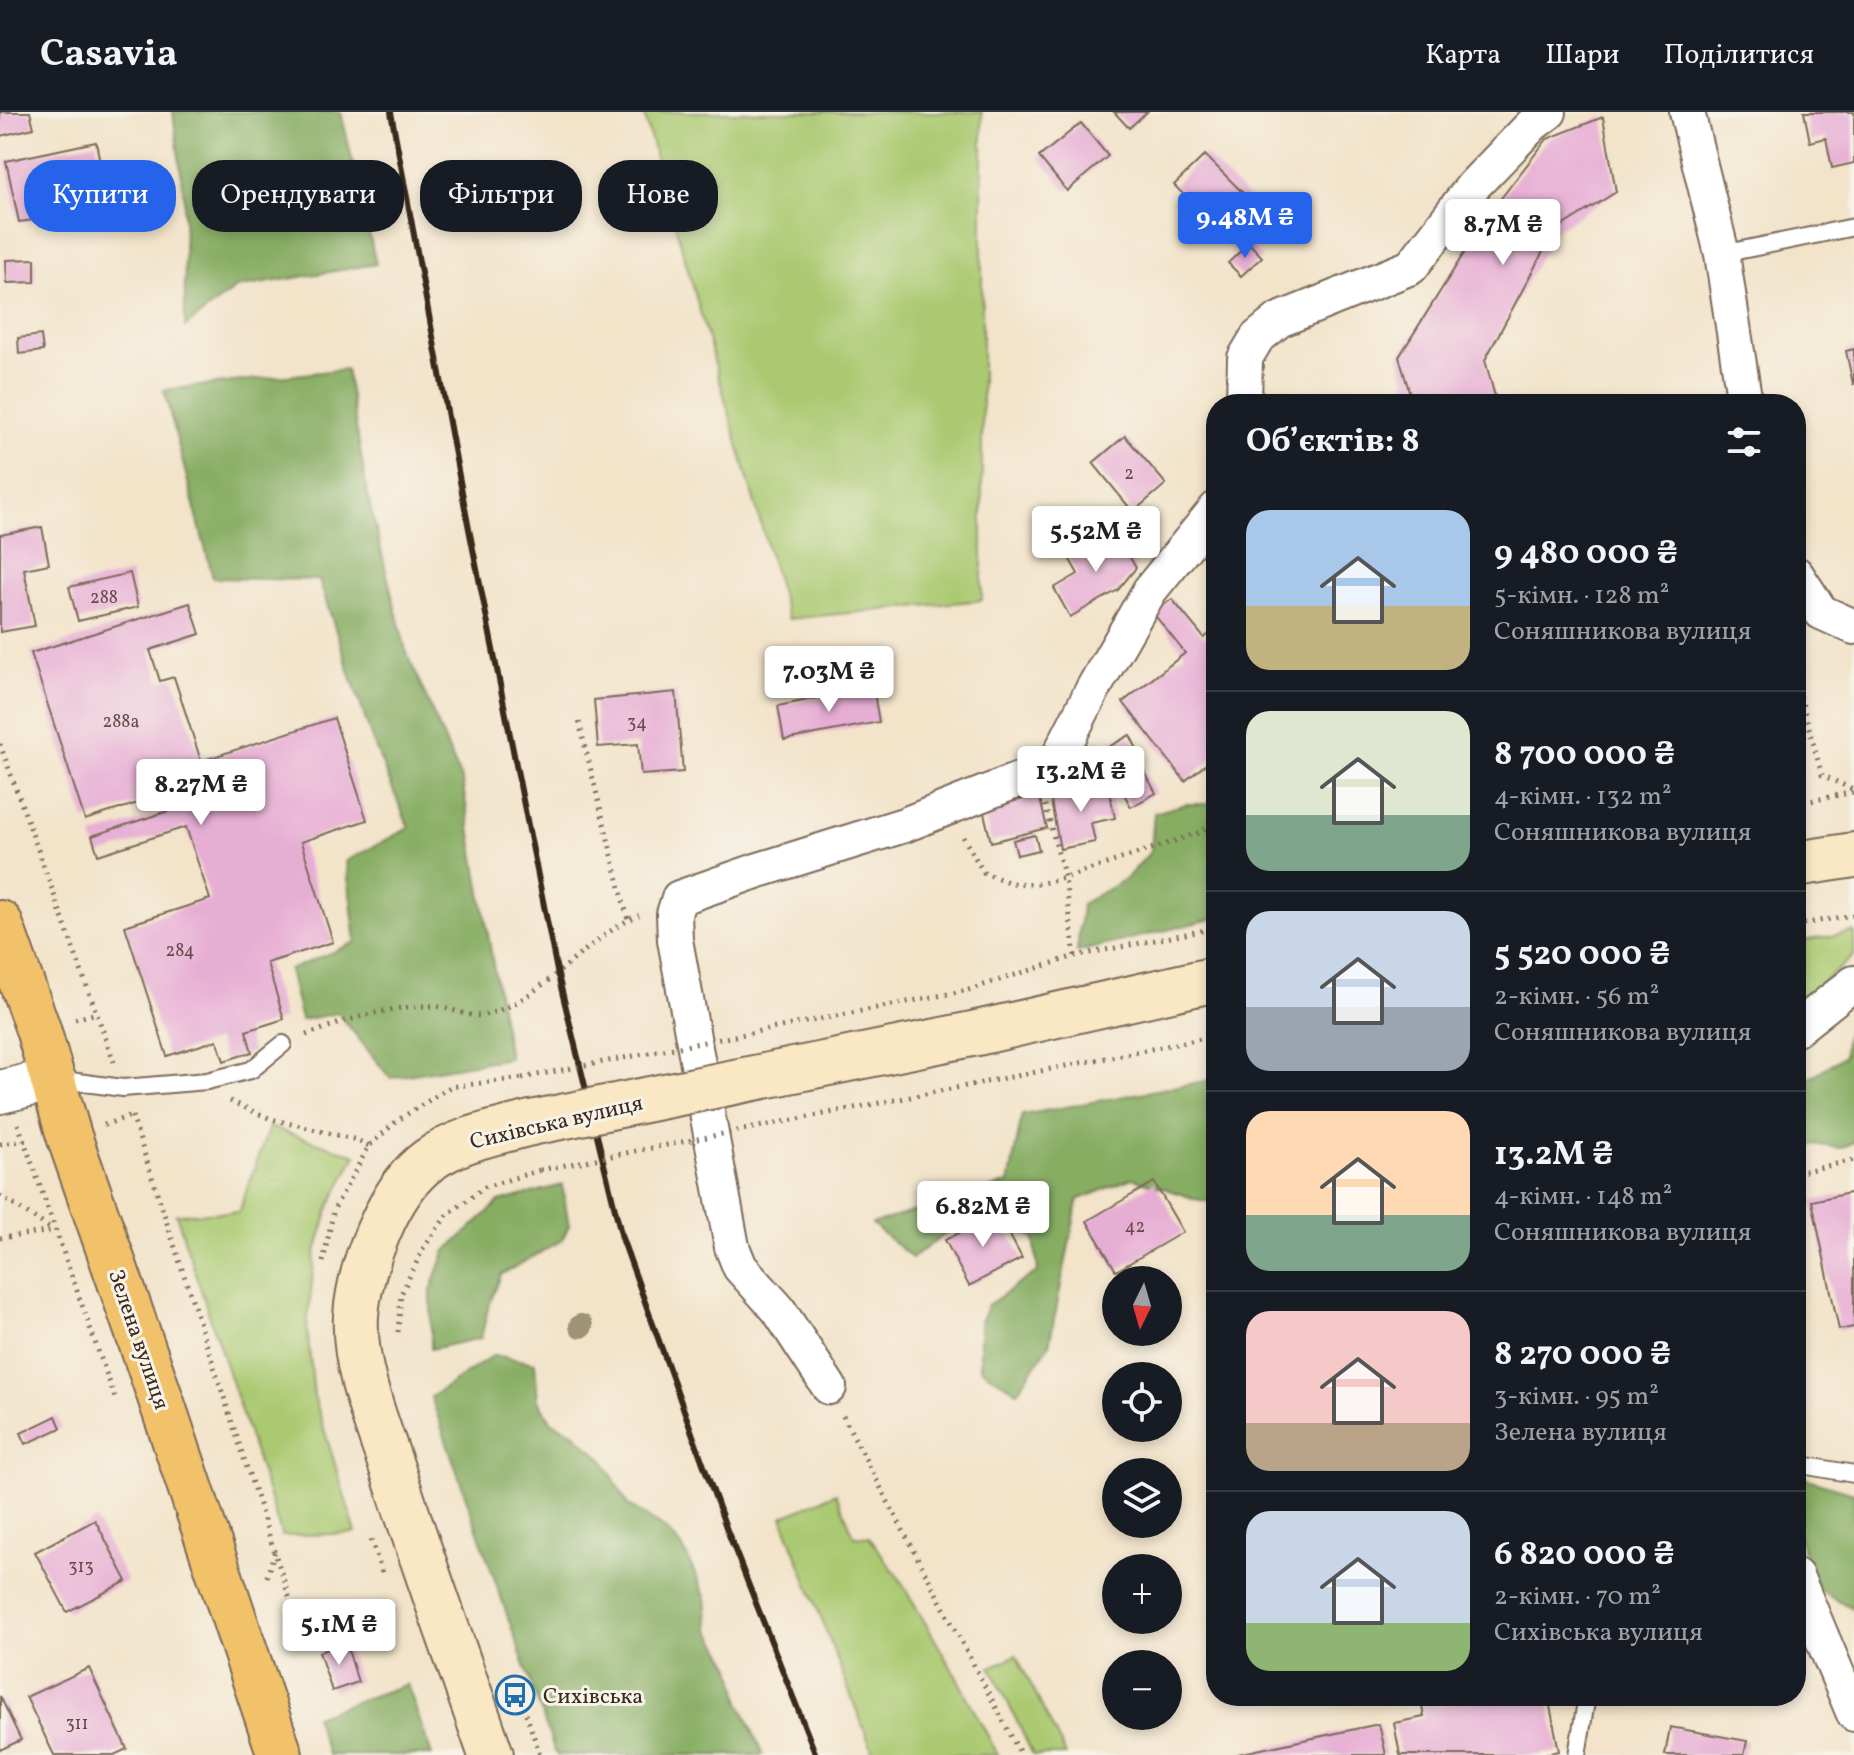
<!DOCTYPE html>
<html lang="uk">
<meta charset="utf-8">
<style>
body{margin:0;font-family:Vollkorn,serif;background:#20242c;color:#f1f3f6;height:100vh;display:flex;flex-direction:column;font-size:30px;white-space:nowrap}
*{box-sizing:border-box;margin:0}
p{font-size:26px;color:#9ea1a6}
.icon{flex:none;width:44px;height:44px;fill:none;stroke:currentColor;stroke-width:2;stroke-linecap:round;stroke-linejoin:round}
.map{position:relative;flex:1;overflow:hidden}
.sheet{position:absolute;left:1206px;top:282px;width:600px;height:1312px;display:flex;flex-direction:column;background:#171b24;border-radius:32px;box-shadow:0 4px 12px #0003}
.sheet>*{flex:none}
.guide{position:absolute;left:24px;top:48px;width:760px;height:72px;display:flex;gap:16px}
.needle{width:52px;rotate:185deg}
.tools{position:absolute;left:1102px;top:1154px;display:grid;gap:16px}
.tools a{display:grid;place-items:center;width:80px;height:80px;border-radius:50%;background:#171b24;box-shadow:0 4px 12px #0003;font-size:40px}
.price{position:absolute;translate:-50% -68px;padding:0 18px;border-radius:8px;background:#fff;color:#222;font-size:26px;line-height:52px;filter:drop-shadow(0 2px 4px #0008)}
.price::after{content:'';position:absolute;left:50%;top:48px;width:24px;height:18px;margin-left:-12px;background:inherit;clip-path:polygon(0 0,100% 0,50% 100%)}
.price.current{background:#2563eb;color:#fff}
ul{padding:0;list-style:none}
li{display:flex;align-items:center;gap:24px;height:200px;padding:0 40px}
li+li{border-top:2px solid #363941}
li span{display:grid;place-items:center;flex:none;width:224px;height:160px;border-radius:24px;color:#555}
li>.icon{margin-inline-start:auto}
span .icon{width:96px;height:96px;fill:#fffc;stroke-width:1}
li b{font-size:34px}
h2{display:flex;justify-content:space-between;align-items:center;height:96px;padding:0 40px;font-size:34px}
.pill{padding:0 28px;border-radius:32px;background:#171b24;box-shadow:0 4px 12px #0003;font-size:28px;line-height:72px}
.pill.current{background:#2563eb;color:#fff}
header{display:flex;align-items:center;gap:48px;box-sizing:border-box;height:112px;padding:0 40px;background:#171b24;border-bottom:2px solid #363941}
header strong{font-size:38px}
nav{display:flex;gap:44px;margin-inline-start:auto;font-size:28px}
.map>svg:first-child{display:block}
.green{fill:#aac971;stroke:#727a48;stroke-width:2}
.forest{fill:#87ad63;stroke:#616c40;stroke-width:2}
.building{fill:#e7aed4}
.lines{fill:none;stroke-linecap:round;stroke-linejoin:round}
.service-casing{stroke:#7b6b5a;stroke-width:20}
.minor-casing{stroke:#7b6b5a;stroke-width:38}
.tertiary-casing{stroke:#7b6b5a;stroke-width:46}
.secondary-casing{stroke:#7b6b5a;stroke-width:48}
.primary-casing{stroke:#7b6b5a;stroke-width:48}
.path{stroke:#7b6b5a;stroke-width:5;stroke-dasharray:2 6;stroke-linecap:butt}
.service{stroke:#fff;stroke-width:16}
.minor{stroke:#fff;stroke-width:34}
.tertiary{stroke:#fff;stroke-width:42}
.secondary{stroke:#fae7c3;stroke-width:44}
.primary{stroke:#f2c26a;stroke-width:44}
.rail{stroke:#3b2a1e;stroke-width:6}
.secondary-bridge-casing{stroke:#7b6b5a;stroke-width:48;stroke-linecap:butt}
.path-bridge{stroke:#7b6b5a;stroke-width:5;stroke-dasharray:2 6;stroke-linecap:butt}
.secondary-bridge{stroke:#fae7c3;stroke-width:44}
.tree{fill:#9d9376}
.labels{text-anchor:middle;stroke-width:6;stroke-linejoin:round;paint-order:stroke}
.number-label{font-size:18px;fill:#664b4c}
.street-label{font-size:22px;fill:#3b2a1e;stroke:#f7f3e8}
.poi-label{font-size:22px;fill:#3b2a1e;stroke:#f7f3e8;text-anchor:start}
</style>
<header>
<strong>Casavia</strong>
<nav><a>Карта</a><a>Шари</a><a>Поділитися</a></nav>
</header>
<div class="map">
<svg width="1854" height="1643" viewBox="0 0 1854 1643">
<rect width="100%" height="100%" fill="#f7f3e8"/>
<filter id="ink" filterUnits="userSpaceOnUse"><feTurbulence type="fractalNoise" baseFrequency=".0125" numOctaves="2"/><feDisplacementMap in="SourceGraphic" scale="16" xChannelSelector="R" yChannelSelector="G"/><feConvolveMatrix kernelMatrix="1 2 1 2 8 2 1 2 1" color-interpolation-filters="sRGB"/></filter>
<filter id="wash" filterUnits="userSpaceOnUse"><feTurbulence type="fractalNoise" baseFrequency=".006" numOctaves="4" result="noise"/><feDisplacementMap in="SourceGraphic" scale="32" xChannelSelector="R" yChannelSelector="G"/><feGaussianBlur stdDeviation="1.8" result="paint"/><feColorMatrix in="noise" values="0 0 0 0 0 0 0 0 0 0 0 0 0 0 0 0 0 1.4 0 .05"/><feComposite in="paint" operator="in"/></filter>
<g filter="url(#wash)">
<rect width="100%" height="100%" fill="#f2e3c9"/>
<g class="green">
<polygon points="643,0 982,0 982,488 788,507"/>
<polygon points="1854,820 1854,844 1796,893 1796,830"/>
<polygon points="269,1015 356,1043 330,1093 315,1143 307,1215 314,1284 356,1421 282,1424 176,1102 239,1100"/>
<polygon points="836,1381 854,1424 869,1425 901,1469 956,1564 998,1643 874,1643 782,1405"/>
<polygon points="1016,1543 1066,1643 1033,1643 991,1555"/>
</g>
<g class="forest">
<polygon points="173,0 341,0 376,152 236,176 185,215 184,84"/>
<polygon points="346,257 369,390 406,539 462,669 509,946 390,966 338,901 301,908 289,858 356,830 346,749 409,716 373,630 319,468 213,466 164,278"/>
<polygon points="1186,692 1216,692 1216,806 1077,840 1082,792 1127,766 1151,739 1154,701"/>
<polygon points="1854,909 1854,1030 1841,1036 1813,1032 1796,1054 1796,970 1814,963 1844,944 1845,927"/>
<polygon points="1216,967 1216,1091 1196,1087 1132,1066 1078,1088 1049,1233 1017,1280 980,1256 980,1211 988,1193 1038,1159 1034,1126 1003,1108 950,1119 912,1146 872,1112 1009,1071 1022,1003"/>
<polygon points="562,1073 569,1113 562,1128 501,1163 488,1196 481,1226 431,1237 431,1179 445,1140 499,1090"/>
<polygon points="494,1243 535,1251 538,1289 552,1310 573,1320 604,1349 628,1393 663,1415 683,1436 706,1486 709,1517 732,1555 740,1590 763,1643 558,1643 555,1640 431,1285"/>
<polygon points="1797,1364 1854,1381 1854,1497 1818,1477 1796,1418"/>
<polygon points="407,1572 432,1643 328,1643 314,1604"/>
</g>
<g id="blocks">
<g class="building">
<polygon points="0,0 30,0 34,16 0,24"/>
<polygon points="1114,0 1147,0 1129,16"/>
<polygon points="1804,0 1854,0 1854,51 1832,56 1826,26 1810,30"/>
<polygon points="1603,5 1616,80 1554,119 1485,248 1497,292 1413,292 1399,245 1488,103 1547,27"/>
<polygon points="1081,11 1108,44 1067,79 1039,45"/>
<polygon points="96,30 102,61 58,70 65,104 19,110 6,49"/>
<polygon points="1205,43 1260,98 1239,119 1222,101 1212,111 1174,73"/>
<polygon points="1249,131 1262,145 1241,164 1228,151"/>
<polygon points="35,147 35,170 7,171 6,148"/>
<polygon points="41,223 43,239 19,242 18,226"/>
<polygon points="1854,237 1854,272 1853,272 1846,239"/>
<polygon points="1125,324 1166,372 1133,400 1093,351"/>
<polygon points="42,415 49,452 24,457 35,514 0,520 0,423"/>
<polygon points="1115,420 1136,456 1118,478 1070,505 1054,476 1078,462 1069,446"/>
<polygon points="130,461 138,495 78,509 69,475"/>
<polygon points="1172,487 1204,526 1216,517 1216,644 1185,669 1123,590 1185,541 1153,501"/>
<polygon points="190,491 200,522 150,538 160,569 174,565 201,649 334,606 367,708 301,730 333,830 267,851 284,907 246,919 252,940 224,949 217,928 167,944 125,814 210,787 186,715 98,743 92,724 205,687 200,671 85,708 31,541"/>
<polygon points="873,575 879,610 784,628 778,594"/>
<polygon points="676,580 683,660 641,663 638,632 598,635 594,588"/>
<polygon points="1130,623 1138,639 1110,653 1101,639"/>
<polygon points="1136,644 1156,681 1131,695 1111,658"/>
<polygon points="1108,672 1115,706 1091,711 1095,730 1060,737 1050,684"/>
<polygon points="1039,683 1047,716 991,730 983,697"/>
<polygon points="1035,723 1039,738 1017,743 1013,728"/>
<polygon points="1154,1070 1183,1120 1116,1159 1087,1109"/>
<polygon points="1854,1080 1854,1215 1839,1218 1812,1089"/>
<polygon points="998,1101 1022,1146 969,1174 945,1128"/>
<polygon points="56,1304 61,1316 26,1332 21,1321"/>
<polygon points="95,1408 127,1469 67,1500 35,1440"/>
<polygon points="346,1531 358,1570 332,1579 319,1540"/>
<polygon points="89,1556 127,1637 114,1643 54,1643 26,1585"/>
<polygon points="0,1584 21,1628 0,1638"/>
<polygon points="1420,1584 1497,1584 1498,1590 1531,1584 1548,1584 1559,1639 1540,1643 1400,1643 1394,1611 1424,1605"/>
<polygon points="1379,1612 1386,1643 1238,1643 1238,1642"/>
<polygon points="1670,1615 1747,1629 1744,1643 1665,1643"/>
</g>
</g>
</g>
<g filter="url(#ink)">
<use href="#blocks" fill-opacity="0" stroke="#7b6b5a" stroke-width="2"/>
<g class="lines">
<defs>
<g id="service">
<polyline points="1722,142 1854,115"/>
<polyline points="55,967 123,976 207,969 251,958 283,932"/>
<polyline points="1796,1352 1854,1362"/>
<polyline points="1577,1643 1587,1584"/>
</g>
<g id="minor">
<polyline points="1687,0 1722,142 1745,292"/>
<polyline points="1244,292 1245,246 1257,226 1279,208 1411,155 1473,74 1533,12 1549,0"/>
<polyline points="1796,462 1821,500 1854,515"/>
<polyline points="1796,917 1854,871"/>
<polyline points="829,1275 778,1197 740,1155 732,1135 675,828 674,802 679,786 756,759 904,713 1036,661 1057,648 1093,577 1150,478 1216,397"/>
<polyline points="1796,1464 1854,1602"/>
</g>
<polyline id="tertiary" points="0,980 54,967"/>
<g id="secondary">
<polyline points="1796,752 1854,743"/>
<polyline points="977,921 1216,867"/>
<path d="M491 1643C458 1547 423 1452 392 1356 376 1309 353 1254 356 1204 359 1157 389 1076 429 1048 458 1027 497 1020 531 1011"/>
</g>
<polyline id="primary" points="0,811 38,917 69,1024 158,1279 280,1643"/>
</defs>
<use href="#service" class="service-casing"/>
<use href="#minor" class="minor-casing"/>
<use href="#tertiary" class="tertiary-casing"/>
<use href="#secondary" class="secondary-casing"/>
<use href="#primary" class="primary-casing"/>
<g class="path">
<polyline points="1796,569 1822,663 1854,678"/>
<polyline points="579,610 628,808"/>
<polyline points="0,632 114,950"/>
<polyline points="1796,692 1854,680"/>
<polyline points="1045,693 1065,766 1075,844"/>
<polyline points="963,725 984,761 1011,771 1038,772 1065,766 1201,720 1216,709"/>
<polyline points="1796,813 1854,803"/>
<polyline points="968,878 1075,844 1216,816"/>
<polyline points="75,907 97,901"/>
<path d="M306 923C347 908 387 894 431 894 449 894 469 907 485 903 542 889 584 827 639 803"/>
<polyline points="986,970 1216,924"/>
<polyline points="230,989 271,1007 357,1028 369,1034"/>
<polyline points="132,1004 299,1515 396,1497"/>
<polyline points="18,1012 116,1289"/>
<polyline points="104,1013 133,1003"/>
<polyline points="0,1032 27,1028"/>
<polyline points="1796,1061 1854,1048"/>
<polyline points="0,1084 53,1118"/>
<polyline points="0,1126 53,1119"/>
<polyline points="323,1150 334,1097 369,1034 398,1008 450,975 522,966"/>
<polyline points="398,1220 401,1182 423,1137 447,1103 485,1075 540,1058"/>
<polyline points="843,1304 1021,1643"/>
<polyline points="371,1428 383,1464"/>
<polyline points="267,1465 275,1438"/>
<polyline points="286,1529 299,1515"/>
<polyline points="508,1567 518,1578 540,1643"/>
</g>
<use href="#service" class="service"/>
<use href="#minor" class="minor"/>
<use href="#tertiary" class="tertiary"/>
<use href="#secondary" class="secondary"/>
<use href="#primary" class="primary"/>
<polyline class="rail" points="391,0 468,412 557,859 622,1126 727,1418 816,1643"/>
<defs>
<polyline id="secondary-bridge" points="531,1011 977,921"/>
</defs>
<use href="#secondary-bridge" class="secondary-bridge-casing"/>
<g class="path-bridge">
<polyline points="522,966 968,878"/>
<polyline points="540,1058 986,970"/>
</g>
<use href="#secondary-bridge" class="secondary-bridge"/>
</g>
<circle class="tree" cx="581" cy="1214" r="12"/>
</g>
<defs>
<symbol id="bus-ring" viewBox="-11 -11 22 22"><circle r="9.5" fill="#f7f3e8" stroke="#1f6fb2" stroke-width="1.5"/><path d="M-5-6H5V4H4V6H2V4H-2V6H-4V4H-5ZM-3.5-4V0h7V-4ZM-3.5 1.2v1.5H-2V1.2ZM2 1.2v1.5H3.5V1.2Z" fill="#1f6fb2"/></symbol>
</defs>
<g fill-rule="evenodd">
<use href="#bus-ring" x="493" y="1561" width="44" height="44"/>
</g>
<g class="labels">
<g class="number-label">
<text x="1129" y="367">2</text>
<text x="104" y="491">288</text>
<text x="121" y="615">288а</text>
<text x="637" y="616">34</text>
<text x="180" y="844">284</text>
<text x="1135" y="1120">42</text>
<text x="81" y="1460">313</text>
<text x="77" y="1617">311</text>
</g>
<g class="street-label">
<text transform="translate(556 1009) rotate(-13)" y="8">Сихівська вулиця</text>
<text transform="translate(140 1227) rotate(71)" y="8">Зелена вулиця</text>
</g>
<g class="poi-label">
<text x="543" y="1591">Сихівська</text>
</g>
</g>
</svg>
<div class="tools">
<a><svg class="needle" viewBox="-14 -14 28 28"><path d="M0-13l5 13h-10z" fill="#e53935"/><path d="M0 13l5-13h-10z" fill="#9ea1a6"/></svg></a>
<a><svg class="icon" aria-label="locate" viewBox="0 0 24 24"><circle cx="12" cy="12" r="6"/><path d="M12 2v4M12 18v4M2 12h4M18 12h4"/></svg></a>
<a><svg class="icon" aria-label="layers" viewBox="0 0 24 24"><path d="M12 4l9 5-9 5-9-5zM3 14l9 5 9-5"/></svg></a>
<a>+</a>
<a>−</a>
</div>
<b class="price current" style="left:1245px;top:148px">9.48M ₴</b>
<b class="price" style="left:1503px;top:155px">8.7M ₴</b>
<b class="price" style="left:1096px;top:462px">5.52M ₴</b>
<b class="price" style="left:829px;top:602px">7.03M ₴</b>
<b class="price" style="left:1081px;top:702px">13.2M ₴</b>
<b class="price" style="left:201px;top:715px">8.27M ₴</b>
<b class="price" style="left:983px;top:1137px">6.82M ₴</b>
<b class="price" style="left:339px;top:1555px">5.1M ₴</b>
<div class="guide">
<a class="pill current">Купити</a>
<a class="pill">Орендувати</a>
<a class="pill">Фільтри</a>
<a class="pill">Нове</a>
</div>
<section class="sheet">
<h2>Об’єктів: 8<svg class="icon" aria-label="filters" viewBox="0 0 24 24"><path d="M4 7h16M4 17h16"/><circle cx="9" cy="7" r="2"/><circle cx="15" cy="17" r="2"/></svg></h2>
<ul>
<li><span style="background:linear-gradient(#a9c7e8 60%,#c2b280 0)"><svg class="icon" aria-label="home" viewBox="0 0 24 24"><path d="M3 11l9-7 9 7M6 9v11h12V9"/></svg></span><div><b>9 480 000 ₴</b><p>5-кімн. · 128 m²</p><p>Соняшникова вулиця</p></div></li>
<li><span style="background:linear-gradient(#dfe7d0 65%,#7fa58c 0)"><svg class="icon" aria-label="home" viewBox="0 0 24 24"><path d="M3 11l9-7 9 7M6 9v11h12V9"/></svg></span><div><b>8 700 000 ₴</b><p>4-кімн. · 132 m²</p><p>Соняшникова вулиця</p></div></li>
<li><span style="background:linear-gradient(#c9d6e8 60%,#9aa5b1 0)"><svg class="icon" aria-label="home" viewBox="0 0 24 24"><path d="M3 11l9-7 9 7M6 9v11h12V9"/></svg></span><div><b>5 520 000 ₴</b><p>2-кімн. · 56 m²</p><p>Соняшникова вулиця</p></div></li>
<li><span style="background:linear-gradient(#ffd9b3 65%,#7fa58c 0)"><svg class="icon" aria-label="home" viewBox="0 0 24 24"><path d="M3 11l9-7 9 7M6 9v11h12V9"/></svg></span><div><b>13.2M ₴</b><p>4-кімн. · 148 m²</p><p>Соняшникова вулиця</p></div></li>
<li><span style="background:linear-gradient(#f6c9c9 70%,#b9a48a 0)"><svg class="icon" aria-label="home" viewBox="0 0 24 24"><path d="M3 11l9-7 9 7M6 9v11h12V9"/></svg></span><div><b>8 270 000 ₴</b><p>3-кімн. · 95 m²</p><p>Зелена вулиця</p></div></li>
<li><span style="background:linear-gradient(#c9d6e8 70%,#8fb573 0)"><svg class="icon" aria-label="home" viewBox="0 0 24 24"><path d="M3 11l9-7 9 7M6 9v11h12V9"/></svg></span><div><b>6 820 000 ₴</b><p>2-кімн. · 70 m²</p><p>Сихівська вулиця</p></div></li>
</ul>
</section>
</div>
